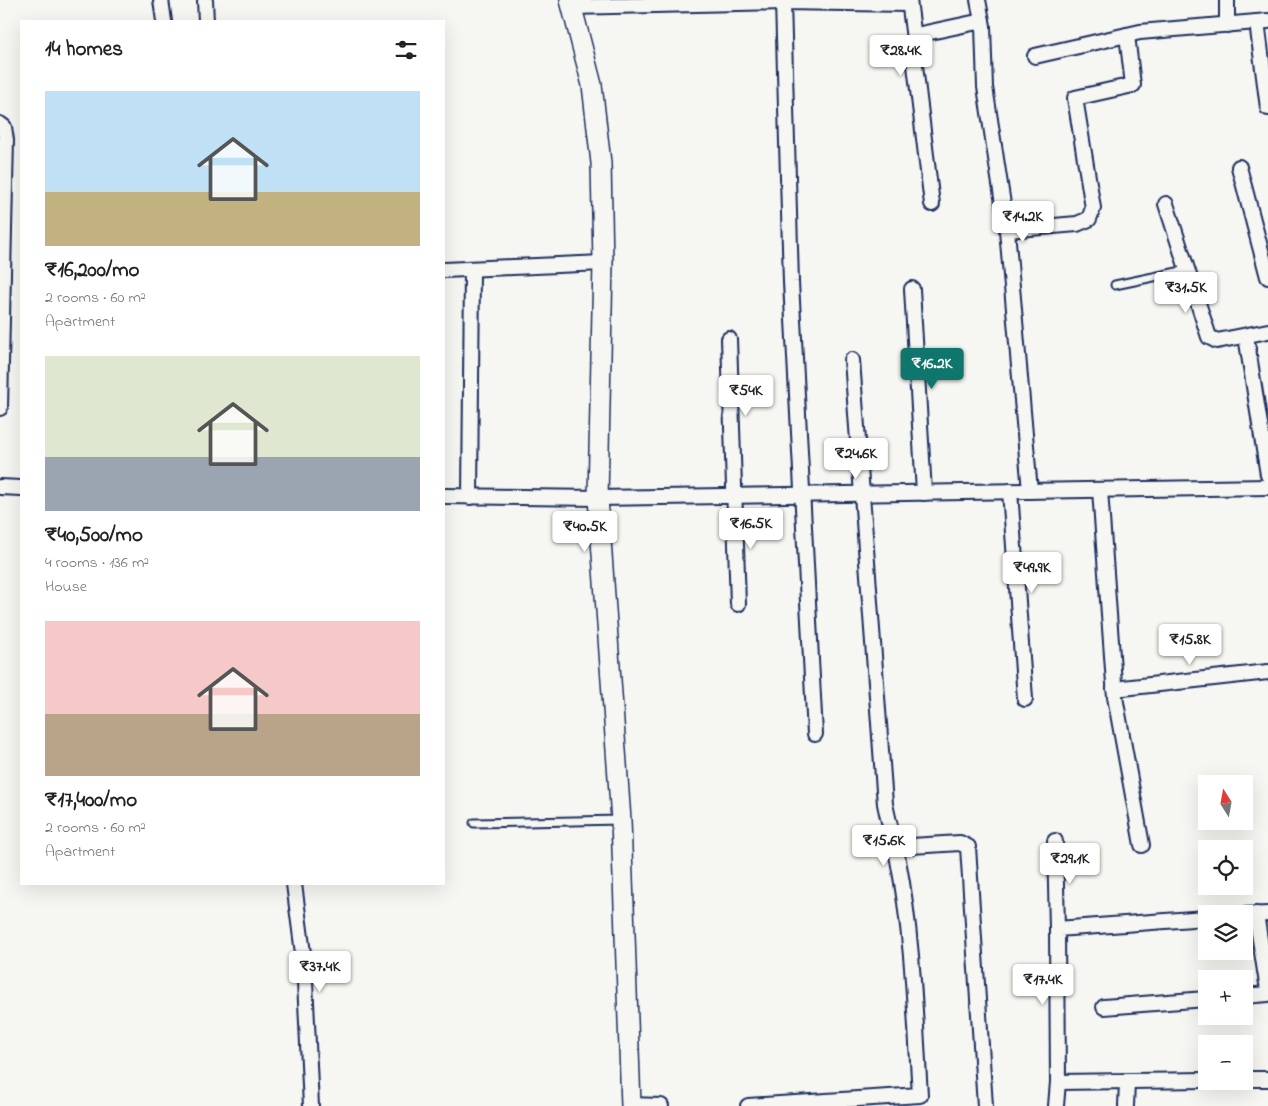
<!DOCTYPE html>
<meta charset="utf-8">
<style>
body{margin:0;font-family:"Indie Flower",sans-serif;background:#f6f6f6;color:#222;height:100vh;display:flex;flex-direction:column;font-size:19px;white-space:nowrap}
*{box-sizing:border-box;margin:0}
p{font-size:16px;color:#767676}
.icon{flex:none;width:28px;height:28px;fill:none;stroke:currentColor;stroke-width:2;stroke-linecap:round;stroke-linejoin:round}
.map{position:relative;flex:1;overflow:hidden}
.side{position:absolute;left:20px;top:20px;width:425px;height:865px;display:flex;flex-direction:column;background:#fff;border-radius:0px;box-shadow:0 5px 20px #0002}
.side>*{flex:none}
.needle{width:32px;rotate:349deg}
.fabs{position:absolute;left:1198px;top:775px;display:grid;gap:10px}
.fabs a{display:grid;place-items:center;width:55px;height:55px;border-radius:0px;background:#fff;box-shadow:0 5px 20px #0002;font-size:25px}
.price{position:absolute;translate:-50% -42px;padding:0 11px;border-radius:5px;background:#fff;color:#222;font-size:16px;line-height:32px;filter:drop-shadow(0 1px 2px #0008)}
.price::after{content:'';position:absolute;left:50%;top:30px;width:15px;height:11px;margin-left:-8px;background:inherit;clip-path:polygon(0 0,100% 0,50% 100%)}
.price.active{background:#0f766e;color:#fff}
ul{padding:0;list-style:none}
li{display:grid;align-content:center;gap:10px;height:265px;padding:0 25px}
li span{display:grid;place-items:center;height:155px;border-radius:0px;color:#555}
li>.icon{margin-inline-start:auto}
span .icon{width:90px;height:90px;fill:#fffc;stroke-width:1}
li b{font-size:21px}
h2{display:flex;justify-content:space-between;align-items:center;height:60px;padding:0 25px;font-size:21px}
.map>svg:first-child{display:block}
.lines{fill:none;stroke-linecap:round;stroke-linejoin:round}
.lane-casing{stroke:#1b2f5e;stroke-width:11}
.street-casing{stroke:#1b2f5e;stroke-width:18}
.secondary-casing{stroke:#1b2f5e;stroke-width:22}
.lane{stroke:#f6f6f2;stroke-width:7}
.street{stroke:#f6f6f2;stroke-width:14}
.secondary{stroke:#f6f6f2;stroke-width:19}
</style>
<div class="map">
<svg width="1268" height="1106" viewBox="0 0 1268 1106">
<rect width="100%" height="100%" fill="#f6f6f2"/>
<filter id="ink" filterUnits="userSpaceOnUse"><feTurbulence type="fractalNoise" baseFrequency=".02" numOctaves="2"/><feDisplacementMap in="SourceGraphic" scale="10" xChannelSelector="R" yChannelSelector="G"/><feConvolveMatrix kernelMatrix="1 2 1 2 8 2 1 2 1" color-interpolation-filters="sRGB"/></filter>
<g filter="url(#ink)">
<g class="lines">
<defs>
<g id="lane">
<polyline points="1115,285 1187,270"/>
<polyline points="474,823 621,820"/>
</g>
<g id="street">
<polyline points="161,0 164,21"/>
<polyline points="205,0 206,21"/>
<polyline points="909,0 914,39"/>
<polyline points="978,0 983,26 985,87 1007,230 1030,491"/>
<polyline points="1227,0 1227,25"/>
<polyline points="783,2 791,282 815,734"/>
<polyline points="571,7 783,2 909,4"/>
<polyline points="1257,22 1268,108"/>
<polyline points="1035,56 1140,32 1268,21"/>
<polyline points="0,124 4,127 6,140 0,408"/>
<polyline points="1239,167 1268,277"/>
<polyline points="932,204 912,41 921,34 982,21"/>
<polyline points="1166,204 1209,337 1217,341 1268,331"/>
<polyline points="1007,230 1077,224 1089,219 1093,208 1075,98 1133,85 1127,35"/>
<polyline points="444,270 603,263"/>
<polyline points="912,289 924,493"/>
<polyline points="1246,336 1268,475"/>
<polyline points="729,339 738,604"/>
<polyline points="0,487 21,488"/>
<polyline points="1100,490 1115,697 1142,845"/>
<polyline points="1010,491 1025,699"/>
<polyline points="444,496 598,498 1268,487"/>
<polyline points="470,497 472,270"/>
<polyline points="1114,689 1268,672"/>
<polyline points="1055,841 1057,929"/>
<polyline points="895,847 960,843 968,847 985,1106"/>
<polyline points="294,884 304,961 311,1106"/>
<polyline points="1256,914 1268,990"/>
<polyline points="1244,915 1268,914"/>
<polyline points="1206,918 1057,929 1058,1082 1206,1080"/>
<polyline points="1244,996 1268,994"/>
<polyline points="1104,1007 1206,999"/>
<polyline points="1244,1079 1268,1079"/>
<polyline points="631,1105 661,1106"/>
<path d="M748 1106 920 1095C915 1017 913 937 898 860 894 841 889 823 885 804L852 360"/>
<polyline points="1056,1106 1058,1082"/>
<polyline points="1126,1106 1127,1082"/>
</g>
<polyline id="secondary" points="570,0 592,85 601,163 603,263 598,498 621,820 631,1106"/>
</defs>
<use href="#lane" class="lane-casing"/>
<use href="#street" class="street-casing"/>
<use href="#secondary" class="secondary-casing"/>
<use href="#lane" class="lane"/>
<use href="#street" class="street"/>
<use href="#secondary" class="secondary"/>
</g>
</g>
</svg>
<div class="fabs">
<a><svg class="needle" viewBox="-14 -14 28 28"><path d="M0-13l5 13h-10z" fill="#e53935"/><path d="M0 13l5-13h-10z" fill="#767676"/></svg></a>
<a><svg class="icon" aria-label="locate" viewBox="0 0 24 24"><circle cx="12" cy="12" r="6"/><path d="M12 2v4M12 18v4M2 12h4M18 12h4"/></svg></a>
<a><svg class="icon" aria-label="layers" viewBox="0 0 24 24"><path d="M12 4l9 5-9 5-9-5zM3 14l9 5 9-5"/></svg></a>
<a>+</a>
<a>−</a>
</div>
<b class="price" style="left:901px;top:77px">₹28.4K</b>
<b class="price" style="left:1023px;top:243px">₹14.2K</b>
<b class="price" style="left:1186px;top:314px">₹31.5K</b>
<b class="price active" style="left:932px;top:390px">₹16.2K</b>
<b class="price" style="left:746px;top:417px">₹54K</b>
<b class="price" style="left:856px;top:480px">₹24.6K</b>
<b class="price" style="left:751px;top:550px">₹16.5K</b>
<b class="price" style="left:585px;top:553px">₹40.5K</b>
<b class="price" style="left:1032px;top:594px">₹49.9K</b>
<b class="price" style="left:1190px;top:666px">₹15.8K</b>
<b class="price" style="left:884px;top:867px">₹15.6K</b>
<b class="price" style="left:1070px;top:885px">₹29.1K</b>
<b class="price" style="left:320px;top:993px">₹37.4K</b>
<b class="price" style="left:1043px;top:1006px">₹17.4K</b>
<section class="side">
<h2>14 homes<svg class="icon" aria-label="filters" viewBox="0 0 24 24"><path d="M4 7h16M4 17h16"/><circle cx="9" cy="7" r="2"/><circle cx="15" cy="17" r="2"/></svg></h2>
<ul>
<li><span style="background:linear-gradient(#bfe0f5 65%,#c2b280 0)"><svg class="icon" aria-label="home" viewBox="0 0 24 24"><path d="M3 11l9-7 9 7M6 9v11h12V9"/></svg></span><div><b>₹16,200/mo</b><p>2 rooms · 60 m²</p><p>Apartment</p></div></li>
<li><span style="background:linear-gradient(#dfe7d0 65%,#9aa5b1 0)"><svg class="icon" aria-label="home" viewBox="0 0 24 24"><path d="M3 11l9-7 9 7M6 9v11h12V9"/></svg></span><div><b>₹40,500/mo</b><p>4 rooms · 136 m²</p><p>House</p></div></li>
<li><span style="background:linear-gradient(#f6c9c9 60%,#b9a48a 0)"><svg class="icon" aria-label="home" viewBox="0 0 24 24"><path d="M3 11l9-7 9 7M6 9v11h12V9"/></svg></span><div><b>₹17,400/mo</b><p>2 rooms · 60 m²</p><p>Apartment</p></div></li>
</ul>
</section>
</div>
